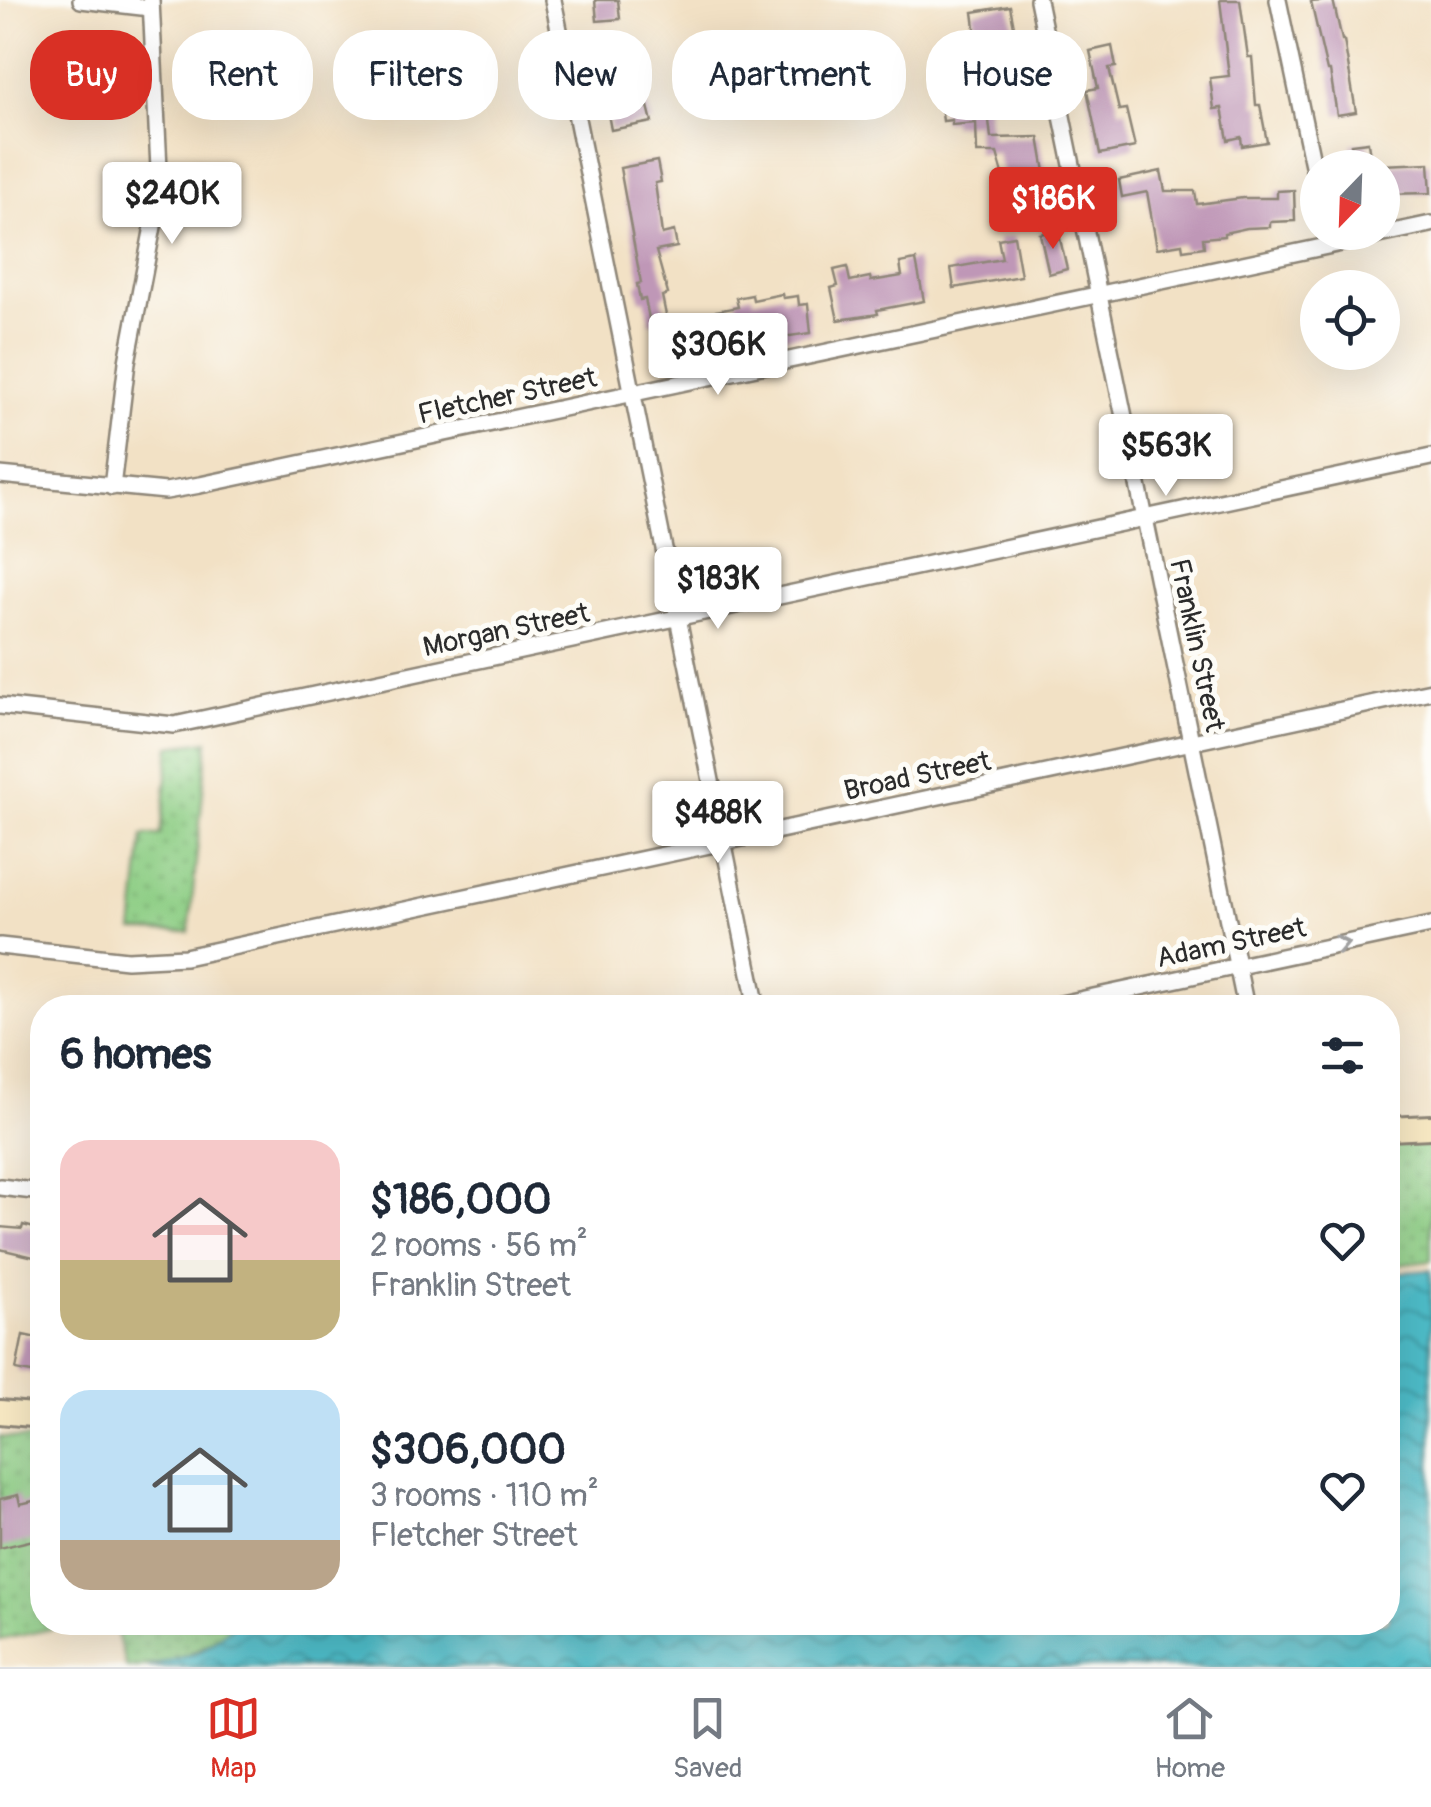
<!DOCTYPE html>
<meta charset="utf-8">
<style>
body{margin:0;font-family:Pangolin,sans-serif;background:#f2f2f3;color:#1f2937;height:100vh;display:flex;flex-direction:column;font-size:38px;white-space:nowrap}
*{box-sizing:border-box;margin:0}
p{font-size:32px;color:#747a83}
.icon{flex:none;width:55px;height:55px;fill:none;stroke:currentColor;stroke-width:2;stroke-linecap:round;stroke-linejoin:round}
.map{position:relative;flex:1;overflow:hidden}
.panel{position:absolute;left:30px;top:995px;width:1370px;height:640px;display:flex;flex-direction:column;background:#fff;border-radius:40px;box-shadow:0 10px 40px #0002}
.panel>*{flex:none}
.guide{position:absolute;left:30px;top:30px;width:1372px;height:90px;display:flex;gap:20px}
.needle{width:65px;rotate:203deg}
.fabs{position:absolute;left:1300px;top:150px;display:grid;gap:20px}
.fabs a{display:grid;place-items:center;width:100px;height:100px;border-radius:50%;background:#fff;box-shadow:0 10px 40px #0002;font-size:50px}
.price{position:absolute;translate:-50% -85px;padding:0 22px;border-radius:10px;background:#fff;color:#222;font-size:32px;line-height:65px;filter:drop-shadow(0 2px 5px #0008)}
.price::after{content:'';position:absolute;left:50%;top:60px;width:30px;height:22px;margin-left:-15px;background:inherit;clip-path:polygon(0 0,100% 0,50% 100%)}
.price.active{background:#d93025;color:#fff}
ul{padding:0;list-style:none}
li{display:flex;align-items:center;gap:30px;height:250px;padding:0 30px}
li span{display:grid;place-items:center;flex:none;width:280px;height:200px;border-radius:30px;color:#555}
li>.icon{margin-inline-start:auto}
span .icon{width:120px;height:120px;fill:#fffc;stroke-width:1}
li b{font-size:42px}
h2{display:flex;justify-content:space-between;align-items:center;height:120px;padding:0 30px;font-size:42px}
.tag{padding:0 35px;border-radius:40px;background:#fff;box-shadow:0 10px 40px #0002;font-size:35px;line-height:90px}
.tag.active{background:#d93025;color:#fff}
.tab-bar{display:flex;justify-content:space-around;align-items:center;height:140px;border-top:2px solid #e0e1e3;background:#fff;font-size:28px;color:#747a83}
.tab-bar a{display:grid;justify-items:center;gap:5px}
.tab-bar .active{color:#d93025}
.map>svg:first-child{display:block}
.grass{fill:url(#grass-dots);stroke:#5c7c58;stroke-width:2.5}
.water{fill:url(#water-waves);stroke:#3c7379;stroke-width:2.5}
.building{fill:#bf97b7}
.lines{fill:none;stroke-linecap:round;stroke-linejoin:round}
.minor-casing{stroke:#8e8678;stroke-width:20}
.secondary-casing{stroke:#8e8678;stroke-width:28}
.minor{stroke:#fff;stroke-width:15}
.secondary{stroke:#f7e8c3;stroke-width:22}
.oneway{stroke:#a0a0a0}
.labels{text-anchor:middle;stroke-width:10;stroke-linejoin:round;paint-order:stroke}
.street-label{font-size:28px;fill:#2b2b2b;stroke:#fdfcf7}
</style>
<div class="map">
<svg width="1431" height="1667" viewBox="0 0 1431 1667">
<defs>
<pattern id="grass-dots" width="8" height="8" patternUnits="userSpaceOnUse" patternTransform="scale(2.5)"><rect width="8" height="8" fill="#8ece85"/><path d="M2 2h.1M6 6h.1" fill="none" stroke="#7bb173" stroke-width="1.8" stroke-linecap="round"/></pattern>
<pattern id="water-waves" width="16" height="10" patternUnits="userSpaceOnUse" patternTransform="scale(2.5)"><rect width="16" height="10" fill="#4dbbc7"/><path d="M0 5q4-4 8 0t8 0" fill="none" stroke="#4098a2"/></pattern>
</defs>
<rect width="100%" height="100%" fill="#fdfcf7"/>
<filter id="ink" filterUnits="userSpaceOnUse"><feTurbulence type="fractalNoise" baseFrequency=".01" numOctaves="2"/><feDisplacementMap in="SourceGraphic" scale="20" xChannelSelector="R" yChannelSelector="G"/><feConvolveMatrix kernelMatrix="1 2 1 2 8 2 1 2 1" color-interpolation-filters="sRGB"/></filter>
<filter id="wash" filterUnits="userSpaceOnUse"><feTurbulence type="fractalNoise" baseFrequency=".0048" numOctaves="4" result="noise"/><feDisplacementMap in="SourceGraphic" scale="40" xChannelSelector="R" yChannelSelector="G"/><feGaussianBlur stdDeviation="2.25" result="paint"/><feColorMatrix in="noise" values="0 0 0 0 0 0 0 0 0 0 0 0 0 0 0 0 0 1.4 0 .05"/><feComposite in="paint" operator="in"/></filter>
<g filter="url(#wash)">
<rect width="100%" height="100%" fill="#f2e1c5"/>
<g class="grass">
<polygon points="208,741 189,932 133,931 143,835 161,835 170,746"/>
<polygon points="1431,1141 1431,1261 1388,1266 1388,1144"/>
<polygon points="0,1437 42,1440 42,1622 78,1623 0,1640"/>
<path d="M122 1623H238C202 1649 172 1667 126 1667L117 1633Z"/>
</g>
<polygon class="water" points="1431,1270 1431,1667 148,1667 199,1651 238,1622 1388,1622 1388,1273"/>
<g id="blocks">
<g class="building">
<polygon points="595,0 618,0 620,19 597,21"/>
<polygon points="1220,0 1240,0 1248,57 1252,57 1256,105 1260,105 1267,142 1242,146 1241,137 1228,140 1222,108 1214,109 1210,78 1229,76"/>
<polygon points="1333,0 1342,40 1344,40 1356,112 1337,115 1330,71 1327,71 1311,2"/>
<polygon points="1010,6 1017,42 989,47 988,41 977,43 973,12"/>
<polygon points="1112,46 1116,67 1109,68 1119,110 1126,109 1135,147 1100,154 1087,90 1098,88 1090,51"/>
<polygon points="640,61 643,75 639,76 645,107 648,106 652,122 611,130 608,114 613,113 604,67"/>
<polygon points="1021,68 1024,82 1017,83 1019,97 987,103 991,138 1039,137 1049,195 1015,202 1011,179 1005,181 997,153 977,153 976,123 952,125 952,120 943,121 940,99 975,95 971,78"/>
<polygon points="1368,142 1370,157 1354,159 1351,144"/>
<polygon points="657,161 661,182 655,183 662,234 674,231 677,247 656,251 668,294 662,296 667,320 650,323 645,299 640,300 637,284 641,283 620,168"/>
<polygon points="1429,163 1431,193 1382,194 1382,165"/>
<polygon points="1161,171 1165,191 1195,191 1197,204 1243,198 1277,198 1277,191 1294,190 1295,221 1270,222 1270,227 1247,228 1224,233 1224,236 1203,238 1204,247 1183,250 1182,244 1157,248 1147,192 1122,197 1119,180"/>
<polygon points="1058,230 1067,269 1049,274 1040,234"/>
<polygon points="1014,236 1021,276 954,288 951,268 1002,259 998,239"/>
<polygon points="916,260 924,301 877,310 878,314 838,320 831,288 838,286 834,270 847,267 850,281 870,277 871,281 902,276 900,263"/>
<polygon points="782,294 783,298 798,296 799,305 808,304 811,333 691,350 687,318 716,315 716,311 738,307 736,298 752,295 753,300"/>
<polygon points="23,1225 42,1230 42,1259 0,1249 0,1227 22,1229"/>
<polygon points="23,1335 42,1339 37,1374 16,1370"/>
<polygon points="18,1495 20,1504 42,1499 42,1538 0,1548 0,1499"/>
</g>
</g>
</g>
<g filter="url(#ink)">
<use href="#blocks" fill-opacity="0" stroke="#8e8678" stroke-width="2.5"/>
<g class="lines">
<defs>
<g id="minor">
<polyline points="81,0 150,8"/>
<polyline points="553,0 757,1008"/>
<polyline points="1038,0 1246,1008"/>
<polyline points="1278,0 1318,189"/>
<polyline points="0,475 166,491 200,485 1431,224"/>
<polyline points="112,487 127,362 160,190 151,0"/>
<polyline points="0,706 174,725 1431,457"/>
<polyline points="0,946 127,960 185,957 1431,691"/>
<polyline points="1042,1008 1431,925"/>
<polyline points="0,1187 42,1192"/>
</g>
<g id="secondary">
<polyline points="1388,1129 1431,1127"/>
<polyline points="0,1412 42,1416"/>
</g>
</defs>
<use href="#minor" class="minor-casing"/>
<use href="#secondary" class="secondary-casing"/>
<use href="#minor" class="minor"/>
<use href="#secondary" class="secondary"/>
</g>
<defs><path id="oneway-chevron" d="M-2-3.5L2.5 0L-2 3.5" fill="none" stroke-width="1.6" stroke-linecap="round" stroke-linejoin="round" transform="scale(2.5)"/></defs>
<use class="oneway" href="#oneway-chevron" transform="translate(1342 944) rotate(-12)"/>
</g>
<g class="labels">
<g class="street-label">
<text transform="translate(507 395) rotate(-12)" y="10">Fletcher Street</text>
<text transform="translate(506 629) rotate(-12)" y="10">Morgan Street</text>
<text transform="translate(1198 645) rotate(78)" y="10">Franklin Street</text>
<text transform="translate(917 775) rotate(-12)" y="10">Broad Street</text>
<text transform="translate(1231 942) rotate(-12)" y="10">Adam Street</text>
</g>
</g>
</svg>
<div class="fabs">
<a><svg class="needle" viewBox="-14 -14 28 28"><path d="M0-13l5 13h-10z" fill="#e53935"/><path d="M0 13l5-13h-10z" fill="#747a83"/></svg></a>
<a><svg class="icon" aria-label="locate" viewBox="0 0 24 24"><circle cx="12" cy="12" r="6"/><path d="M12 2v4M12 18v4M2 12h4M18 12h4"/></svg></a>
</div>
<b class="price" style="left:172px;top:247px">$240K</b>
<b class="price active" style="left:1053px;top:252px">$186K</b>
<b class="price" style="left:718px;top:398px">$306K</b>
<b class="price" style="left:1166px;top:499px">$563K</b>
<b class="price" style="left:718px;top:632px">$183K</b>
<b class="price" style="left:718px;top:866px">$488K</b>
<div class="guide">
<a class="tag active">Buy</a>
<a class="tag">Rent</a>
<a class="tag">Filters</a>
<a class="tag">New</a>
<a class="tag">Apartment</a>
<a class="tag">House</a>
</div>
<section class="panel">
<h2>6 homes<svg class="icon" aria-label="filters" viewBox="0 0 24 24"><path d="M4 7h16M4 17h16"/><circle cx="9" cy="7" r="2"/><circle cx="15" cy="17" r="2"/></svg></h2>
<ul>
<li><span style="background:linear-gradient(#f6c9c9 60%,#c2b280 0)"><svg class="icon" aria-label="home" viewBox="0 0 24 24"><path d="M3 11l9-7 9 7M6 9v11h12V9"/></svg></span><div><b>$186,000</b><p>2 rooms · 56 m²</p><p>Franklin Street</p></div><svg class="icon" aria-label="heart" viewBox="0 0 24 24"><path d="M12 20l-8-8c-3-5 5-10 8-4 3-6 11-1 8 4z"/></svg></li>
<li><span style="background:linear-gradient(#bfe0f5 75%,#b9a48a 0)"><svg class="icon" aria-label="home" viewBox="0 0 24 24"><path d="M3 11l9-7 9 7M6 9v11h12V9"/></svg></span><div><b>$306,000</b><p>3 rooms · 110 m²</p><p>Fletcher Street</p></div><svg class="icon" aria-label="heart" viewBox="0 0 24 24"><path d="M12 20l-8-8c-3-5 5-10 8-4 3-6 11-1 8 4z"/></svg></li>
</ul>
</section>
</div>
<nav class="tab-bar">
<a class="active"><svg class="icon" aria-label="map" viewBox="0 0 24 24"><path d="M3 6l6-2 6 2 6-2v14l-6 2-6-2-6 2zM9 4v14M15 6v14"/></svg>Map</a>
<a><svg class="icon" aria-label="saved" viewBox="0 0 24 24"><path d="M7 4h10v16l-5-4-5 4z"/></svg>Saved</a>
<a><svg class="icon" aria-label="home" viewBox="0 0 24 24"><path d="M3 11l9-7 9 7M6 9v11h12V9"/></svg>Home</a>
</nav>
